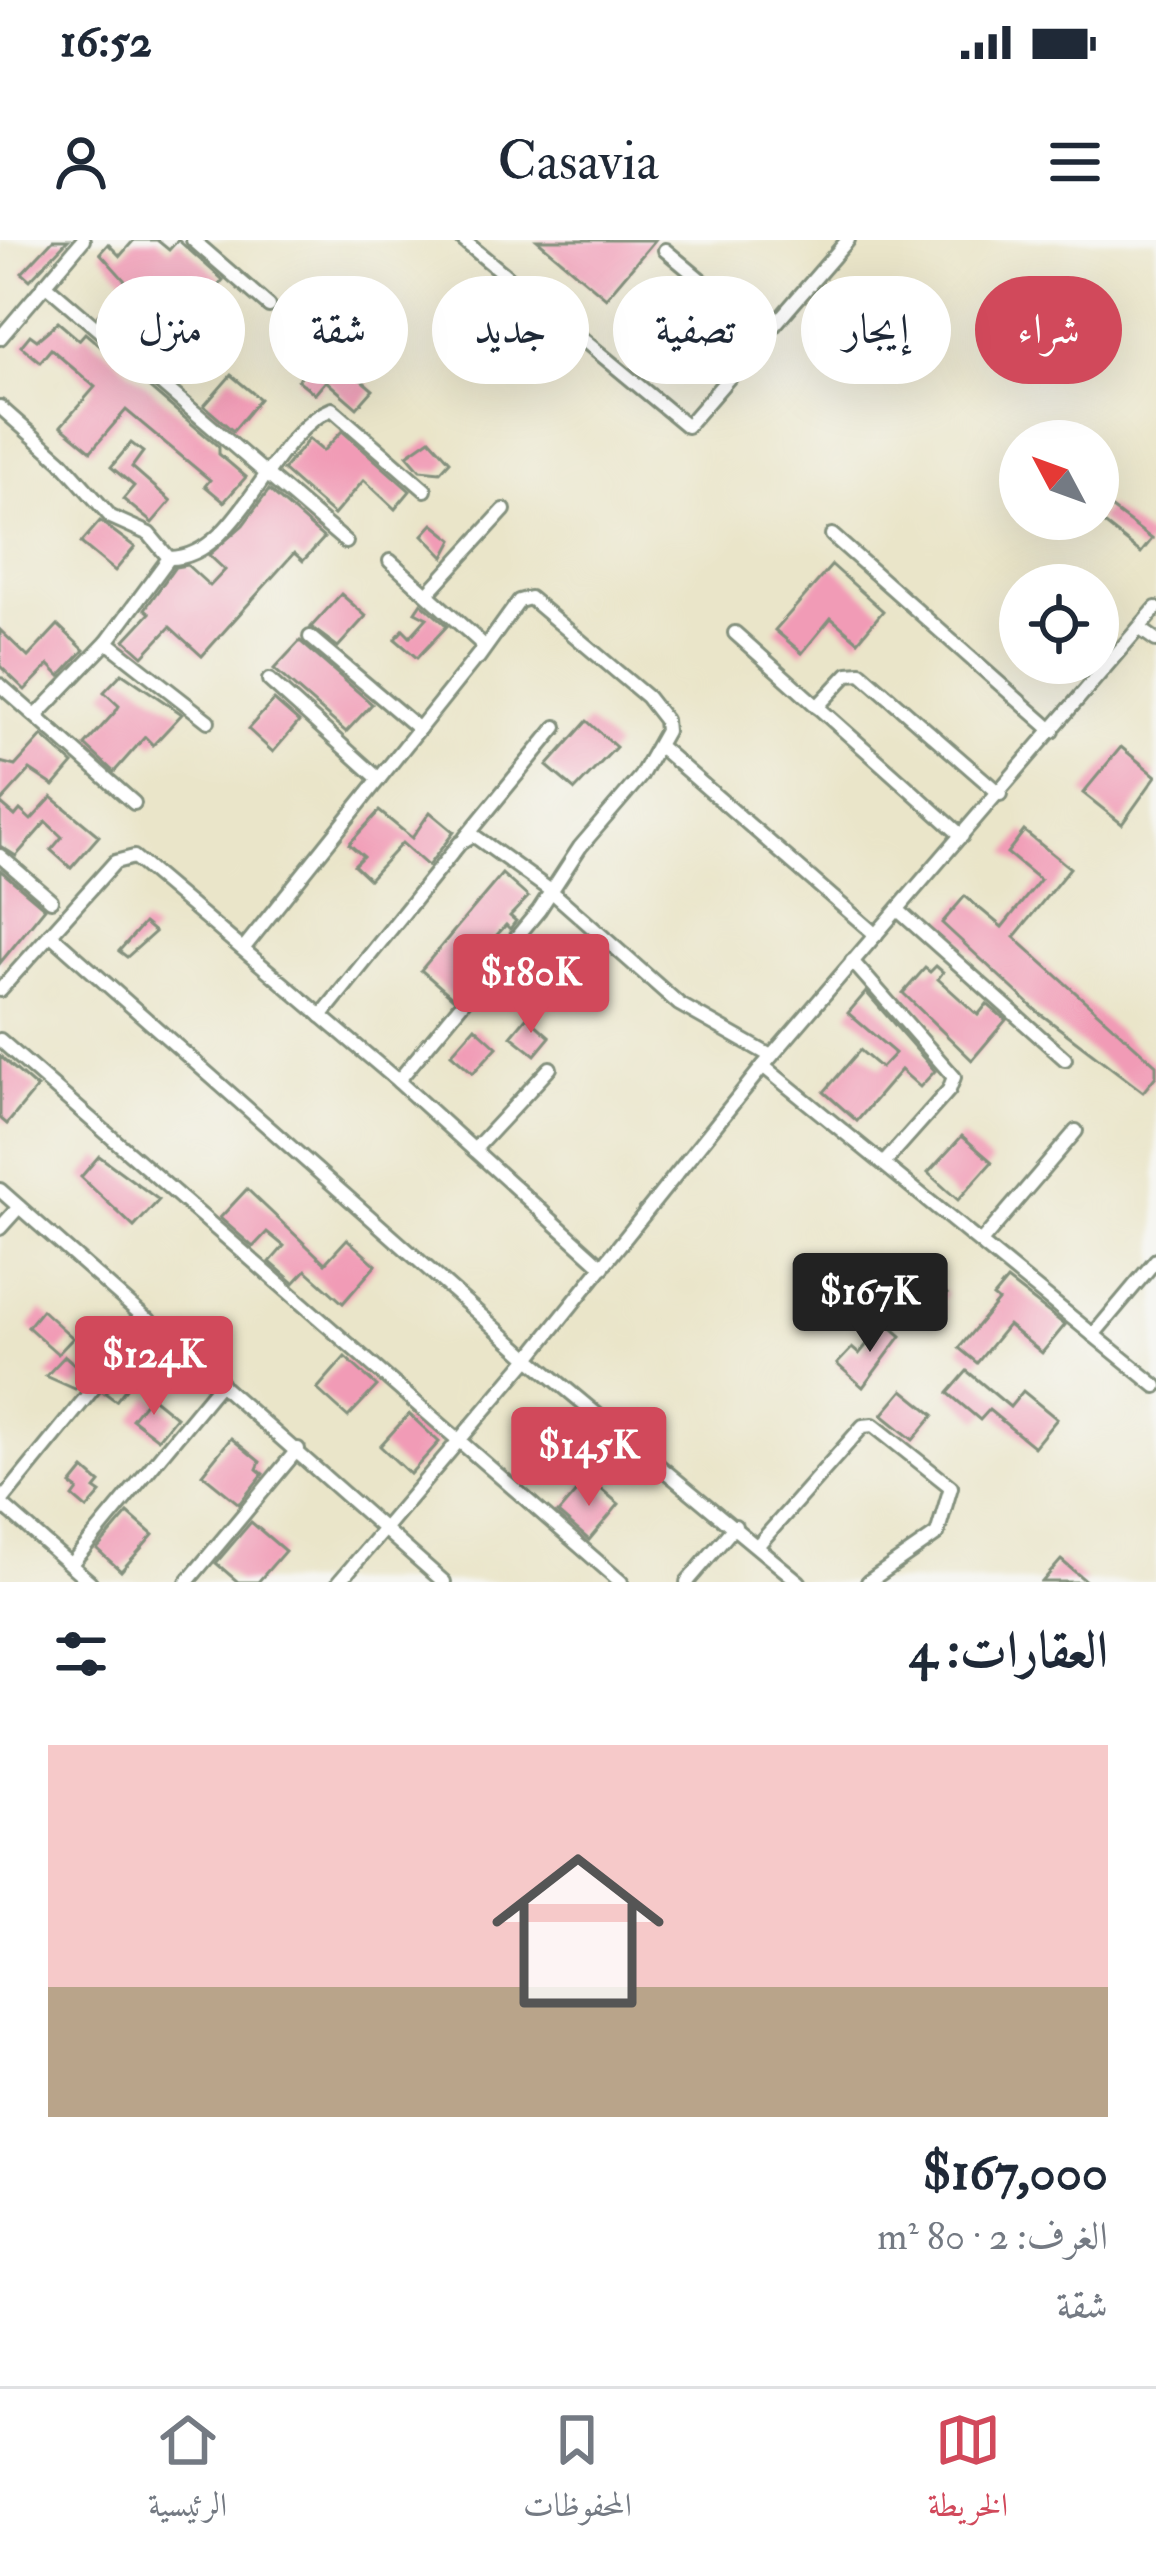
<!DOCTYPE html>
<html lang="ar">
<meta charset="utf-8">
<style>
body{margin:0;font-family:"IM FELL Double Pica",Amiri,serif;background:#f2f2f3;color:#1f2937;direction:rtl;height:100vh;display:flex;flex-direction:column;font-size:45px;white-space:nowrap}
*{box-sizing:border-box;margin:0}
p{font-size:39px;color:#747a83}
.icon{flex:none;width:66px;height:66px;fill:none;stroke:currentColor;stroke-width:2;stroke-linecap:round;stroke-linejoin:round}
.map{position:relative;height:1342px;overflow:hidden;direction:ltr}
.details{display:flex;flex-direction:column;background:#fff;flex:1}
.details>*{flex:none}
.banner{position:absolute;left:36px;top:36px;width:1086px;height:108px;direction:rtl;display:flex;gap:24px}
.needle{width:78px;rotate:311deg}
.buttons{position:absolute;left:999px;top:180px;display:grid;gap:24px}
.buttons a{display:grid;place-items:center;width:120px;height:120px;border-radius:50%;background:#fff;box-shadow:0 12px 48px #0002;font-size:60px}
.price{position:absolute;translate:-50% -102px;padding:0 27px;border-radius:12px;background:#d1495b;color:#fff;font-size:39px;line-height:78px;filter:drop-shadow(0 3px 6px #0008)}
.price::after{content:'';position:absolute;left:50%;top:72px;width:36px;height:27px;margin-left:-18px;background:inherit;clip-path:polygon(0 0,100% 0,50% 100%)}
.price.on{background:#222;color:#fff}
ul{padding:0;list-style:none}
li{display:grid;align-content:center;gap:24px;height:636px;padding:0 48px}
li+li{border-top:3px solid #e0e1e3}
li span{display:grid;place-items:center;height:372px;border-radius:0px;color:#555}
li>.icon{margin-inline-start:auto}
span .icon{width:216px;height:216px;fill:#fffc;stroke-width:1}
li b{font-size:51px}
h2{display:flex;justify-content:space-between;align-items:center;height:144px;padding:0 48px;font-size:51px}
.pill{padding:0 42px;border-radius:54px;background:#fff;box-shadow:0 12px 48px #0002;font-size:42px;line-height:108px}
.pill.on{background:#d1495b;color:#fff}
.status{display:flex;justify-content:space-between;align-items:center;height:84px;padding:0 60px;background:#fff;direction:ltr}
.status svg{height:33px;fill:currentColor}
header{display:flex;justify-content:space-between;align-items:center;height:156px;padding:0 48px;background:#fff;font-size:54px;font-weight:600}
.dock{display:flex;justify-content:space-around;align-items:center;height:168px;border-top:3px solid #e0e1e3;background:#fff;font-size:33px;color:#747a83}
.dock a{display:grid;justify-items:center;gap:6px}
.dock .on{color:#d1495b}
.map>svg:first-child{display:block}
.building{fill:#f19bb6}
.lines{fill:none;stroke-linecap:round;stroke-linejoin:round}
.minor-casing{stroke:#84917e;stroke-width:18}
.minor{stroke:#fff;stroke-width:12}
</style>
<div class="status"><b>16:52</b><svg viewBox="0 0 49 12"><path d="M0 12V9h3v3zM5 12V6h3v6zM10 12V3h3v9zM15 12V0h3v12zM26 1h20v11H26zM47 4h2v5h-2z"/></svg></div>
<header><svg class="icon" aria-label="menu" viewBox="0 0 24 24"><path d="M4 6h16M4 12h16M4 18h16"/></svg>Casavia<svg class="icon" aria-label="person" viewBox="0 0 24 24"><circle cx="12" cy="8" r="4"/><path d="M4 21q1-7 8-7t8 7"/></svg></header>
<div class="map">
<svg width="1156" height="1342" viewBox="0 0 1156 1342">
<rect width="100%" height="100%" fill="#f6f6f2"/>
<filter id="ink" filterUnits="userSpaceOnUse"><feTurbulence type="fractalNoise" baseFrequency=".00833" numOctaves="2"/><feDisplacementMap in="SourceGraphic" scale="24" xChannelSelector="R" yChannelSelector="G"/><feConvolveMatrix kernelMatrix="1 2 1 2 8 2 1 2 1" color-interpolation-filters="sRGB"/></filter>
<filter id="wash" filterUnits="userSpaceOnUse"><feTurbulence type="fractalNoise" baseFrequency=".004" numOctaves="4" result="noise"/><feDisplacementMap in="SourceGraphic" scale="48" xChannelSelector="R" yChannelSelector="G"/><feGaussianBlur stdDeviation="2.7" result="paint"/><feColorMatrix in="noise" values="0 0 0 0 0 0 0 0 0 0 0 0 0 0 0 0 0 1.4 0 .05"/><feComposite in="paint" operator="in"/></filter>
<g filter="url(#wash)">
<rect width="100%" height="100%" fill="#eae5c9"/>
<g id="blocks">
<g class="building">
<polygon points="53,0 68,0 30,40 22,33"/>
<polygon points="134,0 157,0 169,10 178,0 223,40 193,75 158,45 118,92 98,75 126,42 100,13 108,4 120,16"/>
<polygon points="537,0 655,0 606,58"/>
<polygon points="287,80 304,95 290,111 273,97"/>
<polygon points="58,82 79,100 85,93 219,207 219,214 246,237 224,262 205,246 210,240 126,170 91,211 61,186 95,147 51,109 40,122 21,106 30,95 37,100"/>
<polygon points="325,109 373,150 357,168 326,141 315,154 298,140"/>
<polygon points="231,135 260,159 233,191 204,166"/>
<polygon points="342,191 410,251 395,269 364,240 334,275 283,230 309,199 323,211"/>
<polygon points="430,199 450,221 440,232 420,230 407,215"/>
<polygon points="131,203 143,212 132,227 171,261 152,283 123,259 134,246 111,227"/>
<polygon points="269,250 324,298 303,321 294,313 202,416 170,387 143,416 125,400 150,373 145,369 175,327 187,325 210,346 225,330 209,315 243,285"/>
<polygon points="1108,266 1152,299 1141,313 1098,279"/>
<polygon points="100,281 135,307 115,331 81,303"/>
<polygon points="433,284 453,300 444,317 423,295"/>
<polygon points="832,325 883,371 858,401 831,378 802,413 775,390"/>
<polygon points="341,354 366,376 338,407 311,387"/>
<polygon points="421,363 447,386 417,418 395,399 403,390 410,397 427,378 415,372"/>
<polygon points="58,385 84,410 60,436 49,425 25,450 0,426 0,390 28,417"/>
<polygon points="300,401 372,464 346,492 274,429"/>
<polygon points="122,433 182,474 153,505 145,497 114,532 85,505 116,471 119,466 104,452"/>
<polygon points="274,460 299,482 273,512 248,489"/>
<polygon points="587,481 616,507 575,550 547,526"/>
<polygon points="42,496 73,524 54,546 30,530 0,563 15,576 20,570 31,580 52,557 99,596 71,628 51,610 62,597 46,582 16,616 0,606 0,522 15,526"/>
<polygon points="1121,507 1156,536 1122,584 1083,553"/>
<polygon points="379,571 412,598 430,572 454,592 428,626 402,603 369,639 354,625 363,616 349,604"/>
<polygon points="1024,591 1070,628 1014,697 1156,825 1156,836 1143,852 1038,772 942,683 965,656 1002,687 1040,640 1007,613"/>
<polygon points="0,630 45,668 0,723"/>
<polygon points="502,634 528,657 510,676 516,681 510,689 506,685 473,721 479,726 453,758 421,730"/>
<polygon points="144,683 155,692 127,717 119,711"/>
<polygon points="936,726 943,732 938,739 978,775 987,764 1006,780 972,820 903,753 925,728 930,732"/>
<polygon points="866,752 935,831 920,847 901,830 857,881 824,852 860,810 881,828 895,813 848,773"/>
<polygon points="527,777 550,797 535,815 511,796"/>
<polygon points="475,787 497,807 473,833 451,814"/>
<polygon points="0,816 37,848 7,884 0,878"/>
<polygon points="962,896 992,922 958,960 928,933"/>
<polygon points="99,916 159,960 134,987 81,937"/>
<polygon points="247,949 325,1023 347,999 376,1025 343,1063 306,1030 294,1043 270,1022 284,1006 267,992 253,1007 220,978"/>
<polygon points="930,1040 947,1054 940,1063 946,1068 934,1082 903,1056 911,1047 918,1053"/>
<polygon points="1007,1040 1065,1085 1042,1113 1008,1085 977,1123 959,1108 998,1061 993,1057"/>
<polygon points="42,1070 73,1098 58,1114 28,1087"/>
<polygon points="885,1082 901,1096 863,1147 837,1124 852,1108 859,1114"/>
<polygon points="147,1102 174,1123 150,1148 136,1136 116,1161 105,1153"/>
<polygon points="65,1116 88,1136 75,1149 46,1136"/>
<polygon points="345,1117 377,1146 348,1177 317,1149"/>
<polygon points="967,1131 1010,1167 1023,1151 1057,1179 1034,1207 989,1170 980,1180 948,1153"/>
<polygon points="903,1150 934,1175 913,1200 882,1175"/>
<polygon points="150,1156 176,1177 158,1199 132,1179"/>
<polygon points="409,1174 439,1202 410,1234 380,1206"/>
<polygon points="591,1186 610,1201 585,1232 566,1216"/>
<polygon points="231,1198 260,1222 257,1229 263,1234 239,1264 202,1234"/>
<polygon points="84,1229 100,1243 95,1249 101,1253 87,1269 73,1257 78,1250 71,1245"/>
<polygon points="588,1238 619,1264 589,1300 558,1273"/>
<polygon points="128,1273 153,1295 121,1331 97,1309"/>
<polygon points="251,1282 285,1311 258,1342 238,1342 216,1323"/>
<polygon points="1061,1320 1087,1342 1042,1342"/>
</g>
</g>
</g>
<g filter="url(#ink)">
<use href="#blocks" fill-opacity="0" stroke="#84917e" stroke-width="3"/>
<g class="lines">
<defs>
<g id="minor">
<polyline points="193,0 269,66"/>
<polyline points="463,0 687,186 848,0"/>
<polyline points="665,10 768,96"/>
<polyline points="45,44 346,302"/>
<polyline points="0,98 83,0"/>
<polyline points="0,167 61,221 111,277 149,294 169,318 107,402 36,476"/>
<polyline points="832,295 1053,491"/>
<path d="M169 318C239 319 270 193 332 169L425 250"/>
<polyline points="428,353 504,270"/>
<polyline points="1156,368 763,826 1156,1146"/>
<polyline points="1139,388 1156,400"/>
<polyline points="735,393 962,596"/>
<polyline points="310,397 419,489"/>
<polyline points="107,402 208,481"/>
<polyline points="269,440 379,539"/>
<polyline points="0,445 134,563"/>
<polyline points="817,467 848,434 861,433 1000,554"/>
<polyline points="660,507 876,695"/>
<polyline points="465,598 556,487"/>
<polyline points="0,616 51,660"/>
<polyline points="898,670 1065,819"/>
<polyline points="50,694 529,1118 799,1342"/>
<polyline points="243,709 482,410 480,402 390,321"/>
<polyline points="852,721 954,837 949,850 884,923"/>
<polyline points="0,750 115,622 134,617 398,841 603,1027"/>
<polyline points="321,776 460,603 473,595 551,651 679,764 771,816"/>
<polyline points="0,800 621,1342"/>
<polyline points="398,841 539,670 580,607 640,537 666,491 665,480 647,457 530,358 519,361 478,418"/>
<polyline points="474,910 550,828"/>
<polyline points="0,950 444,1342"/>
<polyline points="0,988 19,967"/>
<polyline points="982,1001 1076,891"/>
<polyline points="1093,1095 1156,1020"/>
<polyline points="0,1263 149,1080"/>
<polyline points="0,1263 90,1342"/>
<polyline points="758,1305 863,1186 873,1185 951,1247 937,1294 868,1342"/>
<polyline points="71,1324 221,1143"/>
<polyline points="187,1342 298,1209"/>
<polyline points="339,1342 529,1118 763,826"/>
<polyline points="687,1342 735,1286"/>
</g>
</defs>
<use href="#minor" class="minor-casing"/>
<use href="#minor" class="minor"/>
</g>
</g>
</svg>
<div class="buttons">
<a><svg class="needle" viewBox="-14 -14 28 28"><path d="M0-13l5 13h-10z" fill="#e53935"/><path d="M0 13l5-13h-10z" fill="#747a83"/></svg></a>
<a><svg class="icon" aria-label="locate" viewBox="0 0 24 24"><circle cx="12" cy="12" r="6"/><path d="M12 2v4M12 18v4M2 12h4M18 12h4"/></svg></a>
</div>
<b class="price" style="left:531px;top:796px">$180K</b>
<b class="price on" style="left:870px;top:1115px">$167K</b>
<b class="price" style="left:154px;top:1178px">$124K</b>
<b class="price" style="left:589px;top:1269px">$145K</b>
<div class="banner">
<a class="pill on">شراء</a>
<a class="pill">إيجار</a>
<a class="pill">تصفية</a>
<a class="pill">جديد</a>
<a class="pill">شقة</a>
<a class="pill">منزل</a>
</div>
</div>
<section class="details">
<h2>العقارات: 4<svg class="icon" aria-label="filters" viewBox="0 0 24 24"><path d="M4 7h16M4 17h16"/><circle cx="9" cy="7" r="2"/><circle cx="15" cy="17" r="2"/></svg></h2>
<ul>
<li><span style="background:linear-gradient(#f6c9c9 65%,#b9a48a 0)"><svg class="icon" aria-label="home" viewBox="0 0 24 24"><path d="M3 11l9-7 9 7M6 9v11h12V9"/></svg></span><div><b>$167,000</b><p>الغرف: 2 · 80 m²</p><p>شقة</p></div></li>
</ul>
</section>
<nav class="dock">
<a class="on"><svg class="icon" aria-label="map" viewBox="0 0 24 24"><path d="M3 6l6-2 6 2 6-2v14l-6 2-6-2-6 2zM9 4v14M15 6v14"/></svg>الخريطة</a>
<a><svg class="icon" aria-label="saved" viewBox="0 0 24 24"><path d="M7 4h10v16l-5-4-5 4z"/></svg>المحفوظات</a>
<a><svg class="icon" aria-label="home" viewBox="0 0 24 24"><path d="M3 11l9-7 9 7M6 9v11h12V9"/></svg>الرئيسية</a>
</nav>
